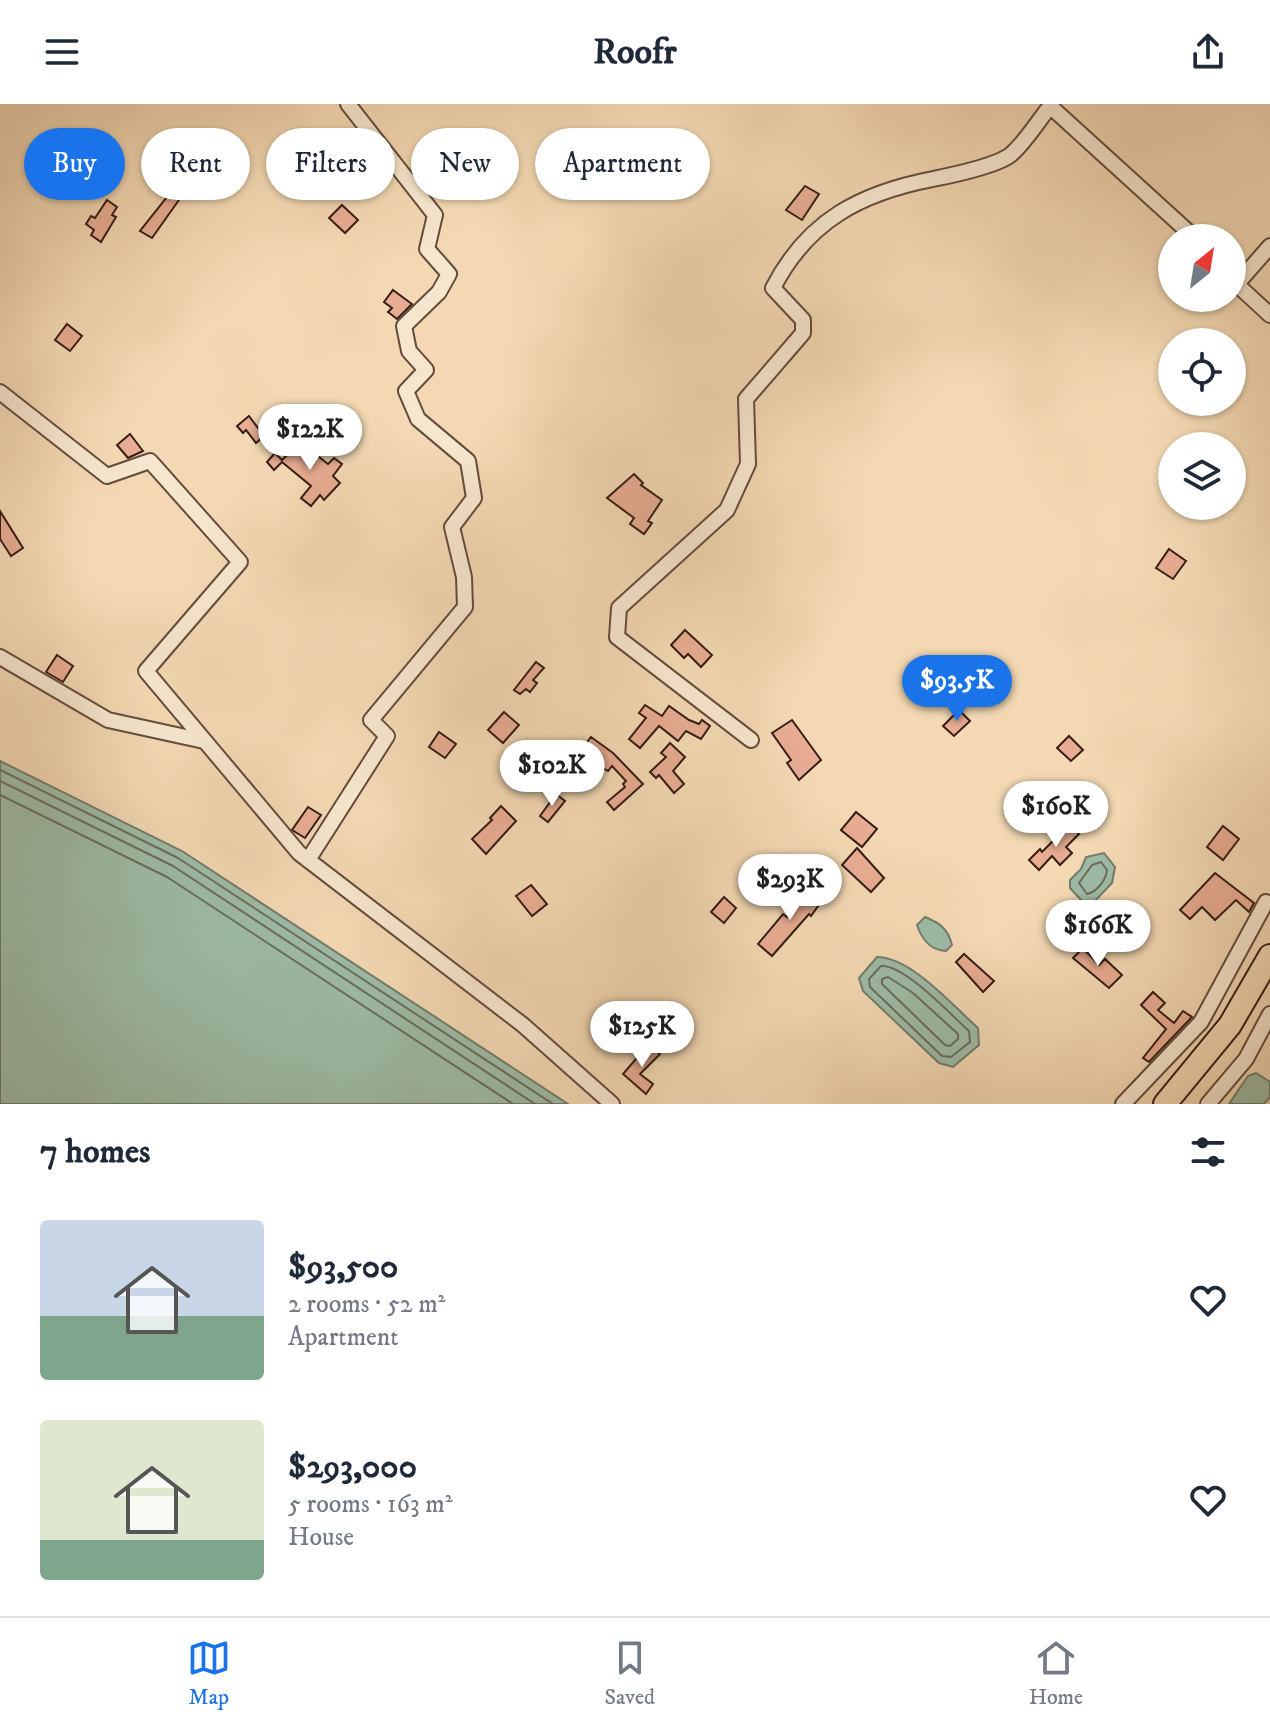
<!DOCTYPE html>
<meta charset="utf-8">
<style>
body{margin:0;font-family:"IM FELL DW Pica",serif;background:#f6f6f7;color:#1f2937;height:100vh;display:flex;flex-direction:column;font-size:30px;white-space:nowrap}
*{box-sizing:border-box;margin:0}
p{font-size:26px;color:#747a83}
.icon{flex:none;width:44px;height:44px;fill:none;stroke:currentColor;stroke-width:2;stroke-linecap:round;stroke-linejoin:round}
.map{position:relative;height:1000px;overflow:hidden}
.panel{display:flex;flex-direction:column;background:#fff;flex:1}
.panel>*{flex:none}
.guide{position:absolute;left:24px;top:24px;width:800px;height:72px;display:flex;gap:16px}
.needle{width:52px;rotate:30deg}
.fabs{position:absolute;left:1158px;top:120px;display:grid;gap:16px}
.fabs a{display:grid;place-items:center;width:88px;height:88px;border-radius:50%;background:#fff;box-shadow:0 2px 6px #0004;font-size:40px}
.price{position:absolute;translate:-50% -68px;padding:0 18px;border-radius:28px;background:#fff;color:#222;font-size:26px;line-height:52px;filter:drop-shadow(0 2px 4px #0008)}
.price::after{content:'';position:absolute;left:50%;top:48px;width:24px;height:18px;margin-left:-12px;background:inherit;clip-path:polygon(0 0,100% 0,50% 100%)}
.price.selected{background:#1a73e8;color:#fff}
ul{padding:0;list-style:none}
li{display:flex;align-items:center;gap:24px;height:200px;padding:0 40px}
li span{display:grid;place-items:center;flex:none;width:224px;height:160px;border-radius:8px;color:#555}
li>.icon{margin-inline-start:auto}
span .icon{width:96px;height:96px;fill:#fffc;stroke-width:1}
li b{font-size:34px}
h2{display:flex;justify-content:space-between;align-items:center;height:96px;padding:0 40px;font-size:34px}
.pill{padding:0 28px;border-radius:36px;background:#fff;box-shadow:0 2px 6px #0004;font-size:28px;line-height:72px}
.pill.selected{background:#1a73e8;color:#fff}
header{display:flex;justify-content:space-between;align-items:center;height:104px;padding:0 40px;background:#fff;font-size:36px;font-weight:800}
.tabs{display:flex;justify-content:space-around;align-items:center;height:112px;border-top:2px solid #e0e1e3;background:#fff;font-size:22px;color:#747a83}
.tabs a{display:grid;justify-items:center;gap:4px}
.tabs .selected{color:#1a73e8}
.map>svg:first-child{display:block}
.water{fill:#9dbba6;stroke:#737c6c;stroke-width:2}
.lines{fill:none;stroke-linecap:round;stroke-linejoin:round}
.shore{stroke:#696c5d;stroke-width:2}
.building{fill:#e8ac92;stroke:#351d14;stroke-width:2}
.minor-casing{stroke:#644c3c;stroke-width:18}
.highway-casing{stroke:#351d14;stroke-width:26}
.minor{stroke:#f7e6ce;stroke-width:14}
.highway{stroke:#f3d8b3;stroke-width:22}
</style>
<header><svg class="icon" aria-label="menu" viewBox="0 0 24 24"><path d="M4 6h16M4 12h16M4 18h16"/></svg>Roofr<svg class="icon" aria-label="share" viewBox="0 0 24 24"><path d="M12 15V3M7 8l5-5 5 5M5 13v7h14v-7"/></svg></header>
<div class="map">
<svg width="1270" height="1000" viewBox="0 0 1270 1000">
<rect width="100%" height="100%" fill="#f3d8b3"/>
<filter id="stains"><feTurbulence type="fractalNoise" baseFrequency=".0025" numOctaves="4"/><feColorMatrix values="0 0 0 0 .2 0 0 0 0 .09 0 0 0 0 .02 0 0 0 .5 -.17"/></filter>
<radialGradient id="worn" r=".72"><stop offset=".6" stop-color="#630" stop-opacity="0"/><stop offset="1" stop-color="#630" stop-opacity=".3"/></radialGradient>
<g class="water">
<polygon points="0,657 182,747 568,1000 0,1000"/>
<polygon points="1104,749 1115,763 1112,779 1092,800 1083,798 1070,784 1070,776 1081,765 1086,753"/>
<path d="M925 813C940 819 948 825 952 841L946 847C930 846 922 836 917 821Z"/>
<path d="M877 853C911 853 953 902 978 924L979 941 953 963 939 959 863 887 859 874Z"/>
<polygon points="1256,969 1270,978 1270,993 1264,1000 1229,1000 1248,972"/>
</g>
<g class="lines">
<g class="shore">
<polyline points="0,666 178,754 553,1000"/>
<polyline points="0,677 173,762 535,1000"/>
<polyline points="0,691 167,773 513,1000"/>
<path d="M1101 758 1107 766C1106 776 1097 788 1087 790L1079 779 1092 761Z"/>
<path d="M881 862C904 860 951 911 969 927L970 938 951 953 942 952 870 883 869 875Z"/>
<polygon points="888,873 913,889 958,930 958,935 950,942 945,941 882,880 882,875"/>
</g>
</g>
<g class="building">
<polygon points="179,56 198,69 152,134 140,127 174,84 170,82 180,68 174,64"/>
<polygon points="805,82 819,90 802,116 786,106"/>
<polygon points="107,96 117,103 112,111 116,113 101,138 91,131 94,126 86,120 91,112 95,114"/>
<polygon points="342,101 358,116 345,129 329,114"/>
<polygon points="393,186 412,200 397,215 388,208 392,204 384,198"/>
<polygon points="67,220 82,232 70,247 55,236"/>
<polygon points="249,312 264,332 256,339 246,326 243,329 237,322"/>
<polygon points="130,330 143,347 128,354 117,341"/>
<polygon points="300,338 328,360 334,354 342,360 333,372 340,379 324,396 320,391 311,402 301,394 311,382 282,358 274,366 267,358 275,349 282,356"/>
<polygon points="634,370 643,379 641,381 662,396 648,417 652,419 644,430 630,420 634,414 607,394"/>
<polygon points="0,407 23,444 11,452 0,435"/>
<polygon points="1169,445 1186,457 1173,475 1156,464"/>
<polygon points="685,526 712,551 701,563 688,550 684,554 671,541"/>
<polygon points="57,551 73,562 63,578 46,568"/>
<polygon points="536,558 544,564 533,576 537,579 530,588 526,585 520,590 514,586"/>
<polygon points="645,601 662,612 669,602 689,616 699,620 702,616 710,622 701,635 686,627 678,637 659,622 640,644 629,635 646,614 639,609"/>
<polygon points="959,606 970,617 954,632 943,622"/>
<polygon points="504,608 519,621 503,639 488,626"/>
<polygon points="792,616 821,656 799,676 787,659 791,656 772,629"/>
<polygon points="439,628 456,640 445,654 429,643"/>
<polygon points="1069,632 1083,646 1071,657 1057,644"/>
<polygon points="591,633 613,649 643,680 614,706 607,698 625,683 623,680 626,677 612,662 608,667 601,663 589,673 582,666 599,651 585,641"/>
<polygon points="670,639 685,653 673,667 684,680 674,689 659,671 656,674 650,668 666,653 661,649"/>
<polygon points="556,690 565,697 548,718 540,712"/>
<polygon points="1023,698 1036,712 1025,723 1012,709"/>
<polygon points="501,702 516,717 486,750 472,735 492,716 490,714"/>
<polygon points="308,703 321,711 305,734 292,726"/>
<polygon points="856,708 877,725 862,743 841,726"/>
<polygon points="1069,721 1079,730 1066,743 1072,749 1060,761 1052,752 1039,766 1029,756 1040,745 1042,748"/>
<polygon points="1223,722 1239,735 1223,756 1207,743"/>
<polygon points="857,744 884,774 871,788 842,761"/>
<polygon points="1215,769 1254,799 1249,808 1236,796 1215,816 1202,803 1190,815 1180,806"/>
<polygon points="531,781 547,800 532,812 516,792"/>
<polygon points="805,784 823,795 811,812 809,810 772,852 758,840 783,810 787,813"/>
<polygon points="724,793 736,804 724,819 711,808"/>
<polygon points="1083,844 1099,861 1105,855 1122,871 1109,884 1073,854"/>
<polygon points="964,850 994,877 983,888 956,858"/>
<polygon points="1153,888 1165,899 1158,906 1174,919 1183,907 1192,913 1149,958 1143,954 1166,925 1141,901"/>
<polygon points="648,941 660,950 640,970 653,980 646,990 623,970"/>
</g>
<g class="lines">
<defs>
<g id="minor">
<polyline points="1050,2 1195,134"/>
<polyline points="1232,176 1270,211"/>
<polyline points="1236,181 1270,142"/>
<polyline points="0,288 107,372 150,357 240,458 146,567 299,749 523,921 612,1000"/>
<polyline points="0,553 108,616 204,637"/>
<path d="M751 636 617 533 619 504 727 406 748 360 746 295 803 229V216L773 184C808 116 861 89 933 75 953 71 992 63 1009 52 1023 42 1040 14 1052 0"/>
<polyline points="308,756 387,632 371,616 465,503 464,473 452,423 474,394 468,357 418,315 406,287 426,266 409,247 404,222 439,188 449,170 427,145 435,111 348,0"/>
<polyline points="1123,1000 1201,918 1266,798"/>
<polyline points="1208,1000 1246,955 1270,910"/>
</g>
<polyline id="highway" points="1165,1000 1230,921 1270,852"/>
</defs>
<use href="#minor" class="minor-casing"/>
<use href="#highway" class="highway-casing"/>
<use href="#minor" class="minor"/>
<use href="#highway" class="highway"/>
</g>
<rect width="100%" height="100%" filter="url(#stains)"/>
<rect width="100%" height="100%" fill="url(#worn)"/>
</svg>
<div class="fabs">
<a><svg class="needle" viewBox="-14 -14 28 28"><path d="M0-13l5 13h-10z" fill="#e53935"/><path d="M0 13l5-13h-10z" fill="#747a83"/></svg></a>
<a><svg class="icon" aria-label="locate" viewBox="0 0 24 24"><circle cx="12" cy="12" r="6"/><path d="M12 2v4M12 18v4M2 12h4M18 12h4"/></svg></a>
<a><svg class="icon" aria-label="layers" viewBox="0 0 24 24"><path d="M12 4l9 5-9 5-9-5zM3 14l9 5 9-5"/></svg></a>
</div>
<b class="price" style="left:310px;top:368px">$122K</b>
<b class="price selected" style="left:957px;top:619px">$93.5K</b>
<b class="price" style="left:552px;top:704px">$102K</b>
<b class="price" style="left:1056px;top:745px">$160K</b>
<b class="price" style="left:790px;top:818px">$293K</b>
<b class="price" style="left:1098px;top:864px">$166K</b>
<b class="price" style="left:642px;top:965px">$125K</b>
<div class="guide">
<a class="pill selected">Buy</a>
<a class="pill">Rent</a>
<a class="pill">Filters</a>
<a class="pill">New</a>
<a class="pill">Apartment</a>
</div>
</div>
<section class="panel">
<h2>7 homes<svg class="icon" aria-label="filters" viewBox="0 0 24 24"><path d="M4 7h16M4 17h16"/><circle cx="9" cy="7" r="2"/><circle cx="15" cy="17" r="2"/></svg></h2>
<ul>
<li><span style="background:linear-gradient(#c9d6e8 60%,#7fa58c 0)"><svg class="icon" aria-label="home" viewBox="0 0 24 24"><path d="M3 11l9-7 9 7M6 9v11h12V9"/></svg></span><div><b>$93,500</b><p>2 rooms · 52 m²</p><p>Apartment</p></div><svg class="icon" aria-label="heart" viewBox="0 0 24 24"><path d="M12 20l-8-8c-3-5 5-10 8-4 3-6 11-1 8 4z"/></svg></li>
<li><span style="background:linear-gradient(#dfe7d0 75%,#7fa58c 0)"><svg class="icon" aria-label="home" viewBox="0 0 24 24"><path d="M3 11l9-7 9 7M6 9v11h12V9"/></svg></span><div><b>$293,000</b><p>5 rooms · 163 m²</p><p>House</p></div><svg class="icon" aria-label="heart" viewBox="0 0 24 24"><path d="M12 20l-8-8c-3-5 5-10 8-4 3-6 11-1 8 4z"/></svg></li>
</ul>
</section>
<nav class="tabs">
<a class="selected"><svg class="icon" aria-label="map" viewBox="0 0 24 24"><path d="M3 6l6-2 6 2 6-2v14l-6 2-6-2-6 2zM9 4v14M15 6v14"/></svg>Map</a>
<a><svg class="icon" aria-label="saved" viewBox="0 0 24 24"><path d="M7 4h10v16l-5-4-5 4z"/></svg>Saved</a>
<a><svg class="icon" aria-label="home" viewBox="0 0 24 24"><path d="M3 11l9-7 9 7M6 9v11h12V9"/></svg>Home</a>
</nav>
